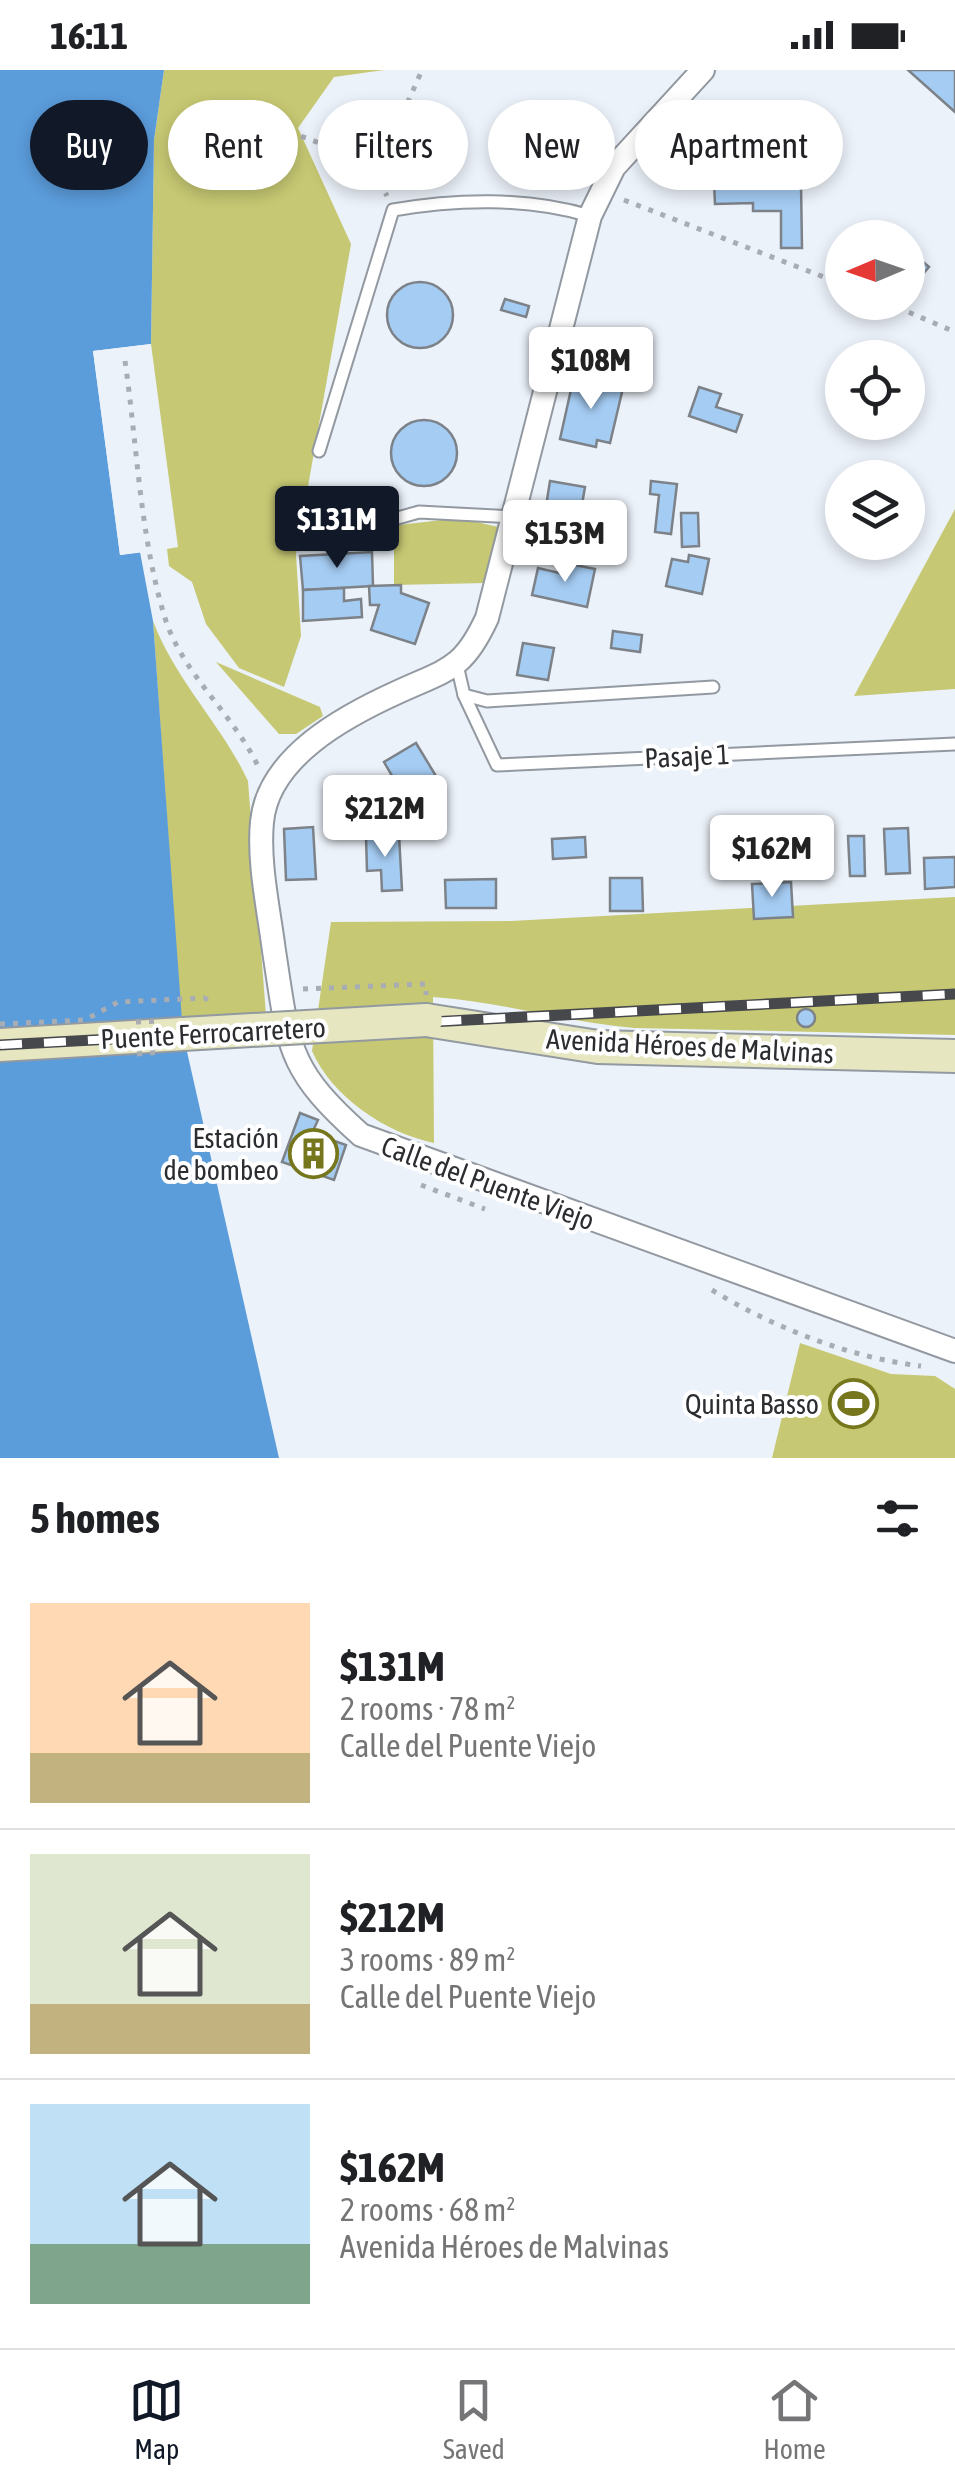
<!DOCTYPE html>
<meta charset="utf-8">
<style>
body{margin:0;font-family:"Asap Condensed",sans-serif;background:#f6f6f6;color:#202124;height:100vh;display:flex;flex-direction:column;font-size:38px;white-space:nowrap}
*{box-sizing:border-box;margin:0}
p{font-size:32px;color:#757577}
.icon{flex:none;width:55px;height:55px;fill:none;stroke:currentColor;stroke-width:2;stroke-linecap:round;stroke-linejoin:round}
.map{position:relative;height:1388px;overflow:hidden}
.side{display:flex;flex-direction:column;background:#fff;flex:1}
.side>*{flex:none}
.hud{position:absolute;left:30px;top:30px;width:895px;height:90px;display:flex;gap:20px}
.needle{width:65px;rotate:268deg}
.fabs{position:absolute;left:825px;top:150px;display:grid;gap:20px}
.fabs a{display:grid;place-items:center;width:100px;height:100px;border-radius:50%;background:#fff;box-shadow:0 5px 15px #0003;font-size:50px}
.price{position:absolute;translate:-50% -85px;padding:0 22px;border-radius:10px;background:#fff;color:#222;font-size:32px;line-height:65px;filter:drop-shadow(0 2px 5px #0008)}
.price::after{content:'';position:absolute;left:50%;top:60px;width:30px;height:22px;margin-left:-15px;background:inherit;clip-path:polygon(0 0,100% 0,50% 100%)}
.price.selected{background:#111827;color:#fff}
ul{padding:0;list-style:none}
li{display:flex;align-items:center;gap:30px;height:250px;padding:0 30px}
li+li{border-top:2px solid #e0e0e0}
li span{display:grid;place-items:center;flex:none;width:280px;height:200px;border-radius:0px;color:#555}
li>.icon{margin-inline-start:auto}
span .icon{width:120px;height:120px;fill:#fffc;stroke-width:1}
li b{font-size:42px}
h2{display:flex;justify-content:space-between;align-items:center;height:120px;padding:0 30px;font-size:42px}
.tag{padding:0 35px;border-radius:45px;background:#fff;box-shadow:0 5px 15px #0003;font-size:35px;line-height:90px}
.tag.selected{background:#111827;color:#fff}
.status{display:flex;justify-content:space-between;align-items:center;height:70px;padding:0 50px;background:#fff;direction:ltr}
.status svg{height:28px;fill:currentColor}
.menu{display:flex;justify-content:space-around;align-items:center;height:140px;border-top:2px solid #e0e0e0;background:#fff;font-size:28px;color:#757577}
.menu a{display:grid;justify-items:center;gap:5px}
.menu .selected{color:#111827}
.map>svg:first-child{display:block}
.green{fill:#c6c873}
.water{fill:#5b9cdb}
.pier{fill:#ecf2fa}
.building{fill:#a5ccf3;stroke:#7c8288;stroke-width:2.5}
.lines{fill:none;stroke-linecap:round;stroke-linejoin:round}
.lane-casing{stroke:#9399a0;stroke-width:15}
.street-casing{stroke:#9399a0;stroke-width:26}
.secondary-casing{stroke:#9399a0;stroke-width:36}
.path{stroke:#a8adb3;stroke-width:5;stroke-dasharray:5 8;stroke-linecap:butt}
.lane{stroke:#fff;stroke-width:11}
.street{stroke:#fff;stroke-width:22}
.secondary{stroke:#e6e7c1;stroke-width:32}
.rail-casing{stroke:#46484c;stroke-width:11}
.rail{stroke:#fff;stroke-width:8;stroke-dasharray:22;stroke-linecap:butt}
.secondary-bridge-casing{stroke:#9399a0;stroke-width:36;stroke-linecap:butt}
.path-bridge{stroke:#a8adb3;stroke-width:5;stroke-dasharray:5 8;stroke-linecap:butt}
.secondary-bridge{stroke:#e6e7c1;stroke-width:32}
.labels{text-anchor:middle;stroke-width:8;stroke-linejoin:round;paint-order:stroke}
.street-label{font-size:28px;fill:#2b2d30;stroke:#fff}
.poi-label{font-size:28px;fill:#2b2d30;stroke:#fff;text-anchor:end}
</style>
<div class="status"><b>16:11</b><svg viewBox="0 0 49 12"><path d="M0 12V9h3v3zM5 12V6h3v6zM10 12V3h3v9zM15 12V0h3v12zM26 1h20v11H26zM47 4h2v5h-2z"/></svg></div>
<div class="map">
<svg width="955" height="1388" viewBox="0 0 955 1388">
<rect width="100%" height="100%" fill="#ecf2fa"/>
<g class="green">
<polygon points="164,0 384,0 334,7 298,58 351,174 296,484 301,566 284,617 239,598 206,554 192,512 169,496 167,479 178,477 151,274 154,70"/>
<polygon points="955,439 955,619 854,626"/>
<polygon points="460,448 498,457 486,513 394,515 394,461 398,455"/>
<path d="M153 551C175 610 222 655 248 711L266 945 181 950Z"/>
<polygon points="216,592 320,637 323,646 296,664 279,664"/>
<path d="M955 827V965L634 958C566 952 502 932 433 927L434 1073C386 1063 332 1027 312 981L331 852 511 851Z"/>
<polygon points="800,1273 891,1304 935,1306 955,1319 955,1388 772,1388"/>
</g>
<polygon class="water" points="0,0 164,0 154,70 151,274 93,281 120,485 140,482 153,551 183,964 279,1388 0,1388"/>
<polygon class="pier" points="151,274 151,279 98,286 124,479 140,477 145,482 120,485 93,281"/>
<g class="building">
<polygon points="908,0 955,0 955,42"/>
<polygon points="433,42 452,51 438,82 419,74"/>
<polygon points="714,113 801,113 802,178 781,178 781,141 753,141 753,133 715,134"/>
<polygon points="908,179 929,197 909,220 908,219"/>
<circle cx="420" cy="245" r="33"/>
<polygon points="505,229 529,236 526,247 501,240"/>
<polygon points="620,263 641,270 629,304 588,289 594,270 615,277"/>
<polygon points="574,306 623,318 610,373 597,370 596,377 560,369"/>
<polygon points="699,317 721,324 716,337 742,345 736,362 689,346"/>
<circle cx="424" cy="383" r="33"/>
<polygon points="550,411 585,417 579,452 563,450 562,458 543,455"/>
<polygon points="651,411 677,414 671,464 655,462 659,425 650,424"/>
<polygon points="681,443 698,443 699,476 682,477"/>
<polygon points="536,466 600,479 597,493 533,481"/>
<polygon points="372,482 373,516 303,520 300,486"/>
<polygon points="689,485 709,489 702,524 666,516 672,489 688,492"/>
<polygon points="570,494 595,499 587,537 532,525 538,498 568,505"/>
<polygon points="401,515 401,523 429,533 415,574 371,560 379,535 370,535 369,516"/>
<polygon points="344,518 344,531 361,529 362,547 303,551 303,520"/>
<polygon points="613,561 642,565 640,582 611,578"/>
<polygon points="523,573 554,578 548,610 517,605"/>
<polygon points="416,673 439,711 406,730 384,692"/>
<polygon points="313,757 316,809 286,810 284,759"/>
<polygon points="908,758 910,803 886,804 884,759"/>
<polygon points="399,765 402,820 382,821 381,800 367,801 366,767"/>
<polygon points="848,766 864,766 865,806 850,806"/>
<polygon points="585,767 586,787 553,789 552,769"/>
<polygon points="824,768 825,797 783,799 782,770"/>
<polygon points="955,787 955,817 925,819 924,788"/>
<polygon points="610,808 642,808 643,841 610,841"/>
<polygon points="496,809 496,838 446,838 445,810"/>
<polygon points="791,812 793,847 754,849 752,814"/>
<circle cx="806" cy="948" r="9"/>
<polygon points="300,1043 318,1050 312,1063 346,1075 334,1110 282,1092"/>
</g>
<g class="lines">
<defs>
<g id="lane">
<path d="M319 381 393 140C456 129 528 127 590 146"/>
<polyline points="348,462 419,442 514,447"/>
<polyline points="457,595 464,625 487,631 713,617"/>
<polyline points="464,625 497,695 955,674"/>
</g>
<path id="street" d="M703 0 614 97 590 146 487 548C463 600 448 599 398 622 345 646 268 687 262 752 258 793 269 841 274 881 289 977 286 998 361 1065L955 1281"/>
<g id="secondary">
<polyline points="426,950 598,977 955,986"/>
<polyline points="0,975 183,964"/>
</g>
</defs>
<use href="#lane" class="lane-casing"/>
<use href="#street" class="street-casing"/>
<use href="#secondary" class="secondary-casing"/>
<g class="path">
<path d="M185 57C247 58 288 53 343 85 365 97 376 104 387 126"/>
<polyline points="376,104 422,0"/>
<polyline points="624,130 842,214"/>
<polyline points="885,232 955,262"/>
<path d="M125 291C137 374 140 467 165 548 182 603 233 644 258 696"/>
<polyline points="303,919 426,914 426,925"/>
<polyline points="421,1115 485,1139"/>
<path d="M712 1220C772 1257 851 1288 921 1296"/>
</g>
<use href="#lane" class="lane"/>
<use href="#street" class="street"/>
<use href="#secondary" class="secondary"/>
<defs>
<polyline id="rail" points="0,975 955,924"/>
</defs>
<use href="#rail" class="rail-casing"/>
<use href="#rail" class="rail"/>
<defs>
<polyline id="secondary-bridge" points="183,964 426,950"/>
</defs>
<use href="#secondary-bridge" class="secondary-bridge-casing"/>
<g class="path-bridge">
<polyline points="136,952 158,951"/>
<polyline points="0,954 85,950 118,932 204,928 213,932"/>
<polyline points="137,984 161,982"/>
</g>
<use href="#secondary-bridge" class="secondary-bridge"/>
</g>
<defs>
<symbol id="building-ring" viewBox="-11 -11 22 22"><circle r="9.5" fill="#fff" stroke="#76761d" stroke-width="1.5"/><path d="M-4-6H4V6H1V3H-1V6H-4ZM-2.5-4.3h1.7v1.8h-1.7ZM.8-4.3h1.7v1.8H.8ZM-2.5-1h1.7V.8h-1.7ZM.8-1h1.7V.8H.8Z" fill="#76761d"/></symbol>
<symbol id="stadium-ring" viewBox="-11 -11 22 22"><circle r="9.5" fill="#fff" stroke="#76761d" stroke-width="1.5"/><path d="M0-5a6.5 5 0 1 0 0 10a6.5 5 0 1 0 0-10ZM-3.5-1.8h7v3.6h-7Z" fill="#76761d"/></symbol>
</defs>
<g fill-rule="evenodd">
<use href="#building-ring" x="286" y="1056" width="55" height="55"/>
<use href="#stadium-ring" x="826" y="1306" width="55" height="55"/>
</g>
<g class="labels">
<g class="street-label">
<text transform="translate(687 686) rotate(-3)" y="10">Pasaje 1</text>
<text transform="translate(213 963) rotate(-3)" y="10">Puente Ferrocarretero</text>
<text transform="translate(690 976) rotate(3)" y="10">Avenida Héroes de Malvinas</text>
<text transform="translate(488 1113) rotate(20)" y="10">Calle del Puente Viejo</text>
</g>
<g class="poi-label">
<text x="279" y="1078">Estación<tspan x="279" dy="32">de bombeo</tspan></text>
<text x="819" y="1344">Quinta Basso</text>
</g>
</g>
</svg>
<div class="fabs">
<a><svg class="needle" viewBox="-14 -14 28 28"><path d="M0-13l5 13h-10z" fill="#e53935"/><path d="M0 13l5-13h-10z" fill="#757577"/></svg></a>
<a><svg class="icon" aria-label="locate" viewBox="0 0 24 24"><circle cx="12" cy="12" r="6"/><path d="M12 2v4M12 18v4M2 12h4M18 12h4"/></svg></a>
<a><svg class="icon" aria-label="layers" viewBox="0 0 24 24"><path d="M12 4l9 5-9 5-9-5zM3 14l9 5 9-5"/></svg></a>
</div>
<b class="price" style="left:591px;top:342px">$108M</b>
<b class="price selected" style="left:337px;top:501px">$131M</b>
<b class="price" style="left:565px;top:515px">$153M</b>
<b class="price" style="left:385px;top:790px">$212M</b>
<b class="price" style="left:772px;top:830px">$162M</b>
<div class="hud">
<a class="tag selected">Buy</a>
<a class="tag">Rent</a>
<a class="tag">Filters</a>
<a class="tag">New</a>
<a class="tag">Apartment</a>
</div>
</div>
<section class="side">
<h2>5 homes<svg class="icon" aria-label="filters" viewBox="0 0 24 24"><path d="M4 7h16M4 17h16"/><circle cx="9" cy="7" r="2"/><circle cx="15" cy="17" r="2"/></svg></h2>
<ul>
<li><span style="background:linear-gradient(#ffd9b3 75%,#c2b280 0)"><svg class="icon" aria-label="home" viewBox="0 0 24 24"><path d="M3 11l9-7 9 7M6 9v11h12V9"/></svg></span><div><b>$131M</b><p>2 rooms · 78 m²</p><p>Calle del Puente Viejo</p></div></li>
<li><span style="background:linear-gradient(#dfe7d0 75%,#c2b280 0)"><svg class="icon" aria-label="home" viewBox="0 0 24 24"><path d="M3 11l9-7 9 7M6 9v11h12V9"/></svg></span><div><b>$212M</b><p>3 rooms · 89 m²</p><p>Calle del Puente Viejo</p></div></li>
<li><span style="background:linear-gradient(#bfe0f5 70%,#7fa58c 0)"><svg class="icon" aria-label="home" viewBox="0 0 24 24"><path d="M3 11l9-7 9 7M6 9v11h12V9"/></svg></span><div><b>$162M</b><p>2 rooms · 68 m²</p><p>Avenida Héroes de Malvinas</p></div></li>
</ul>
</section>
<nav class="menu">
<a class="selected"><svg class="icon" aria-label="map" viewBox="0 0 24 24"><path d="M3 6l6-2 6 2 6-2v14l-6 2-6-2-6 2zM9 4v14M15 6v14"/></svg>Map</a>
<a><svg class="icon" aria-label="saved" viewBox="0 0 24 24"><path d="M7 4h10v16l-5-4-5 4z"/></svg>Saved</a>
<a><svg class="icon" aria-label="home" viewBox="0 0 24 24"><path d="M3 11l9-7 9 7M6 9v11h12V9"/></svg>Home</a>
</nav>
